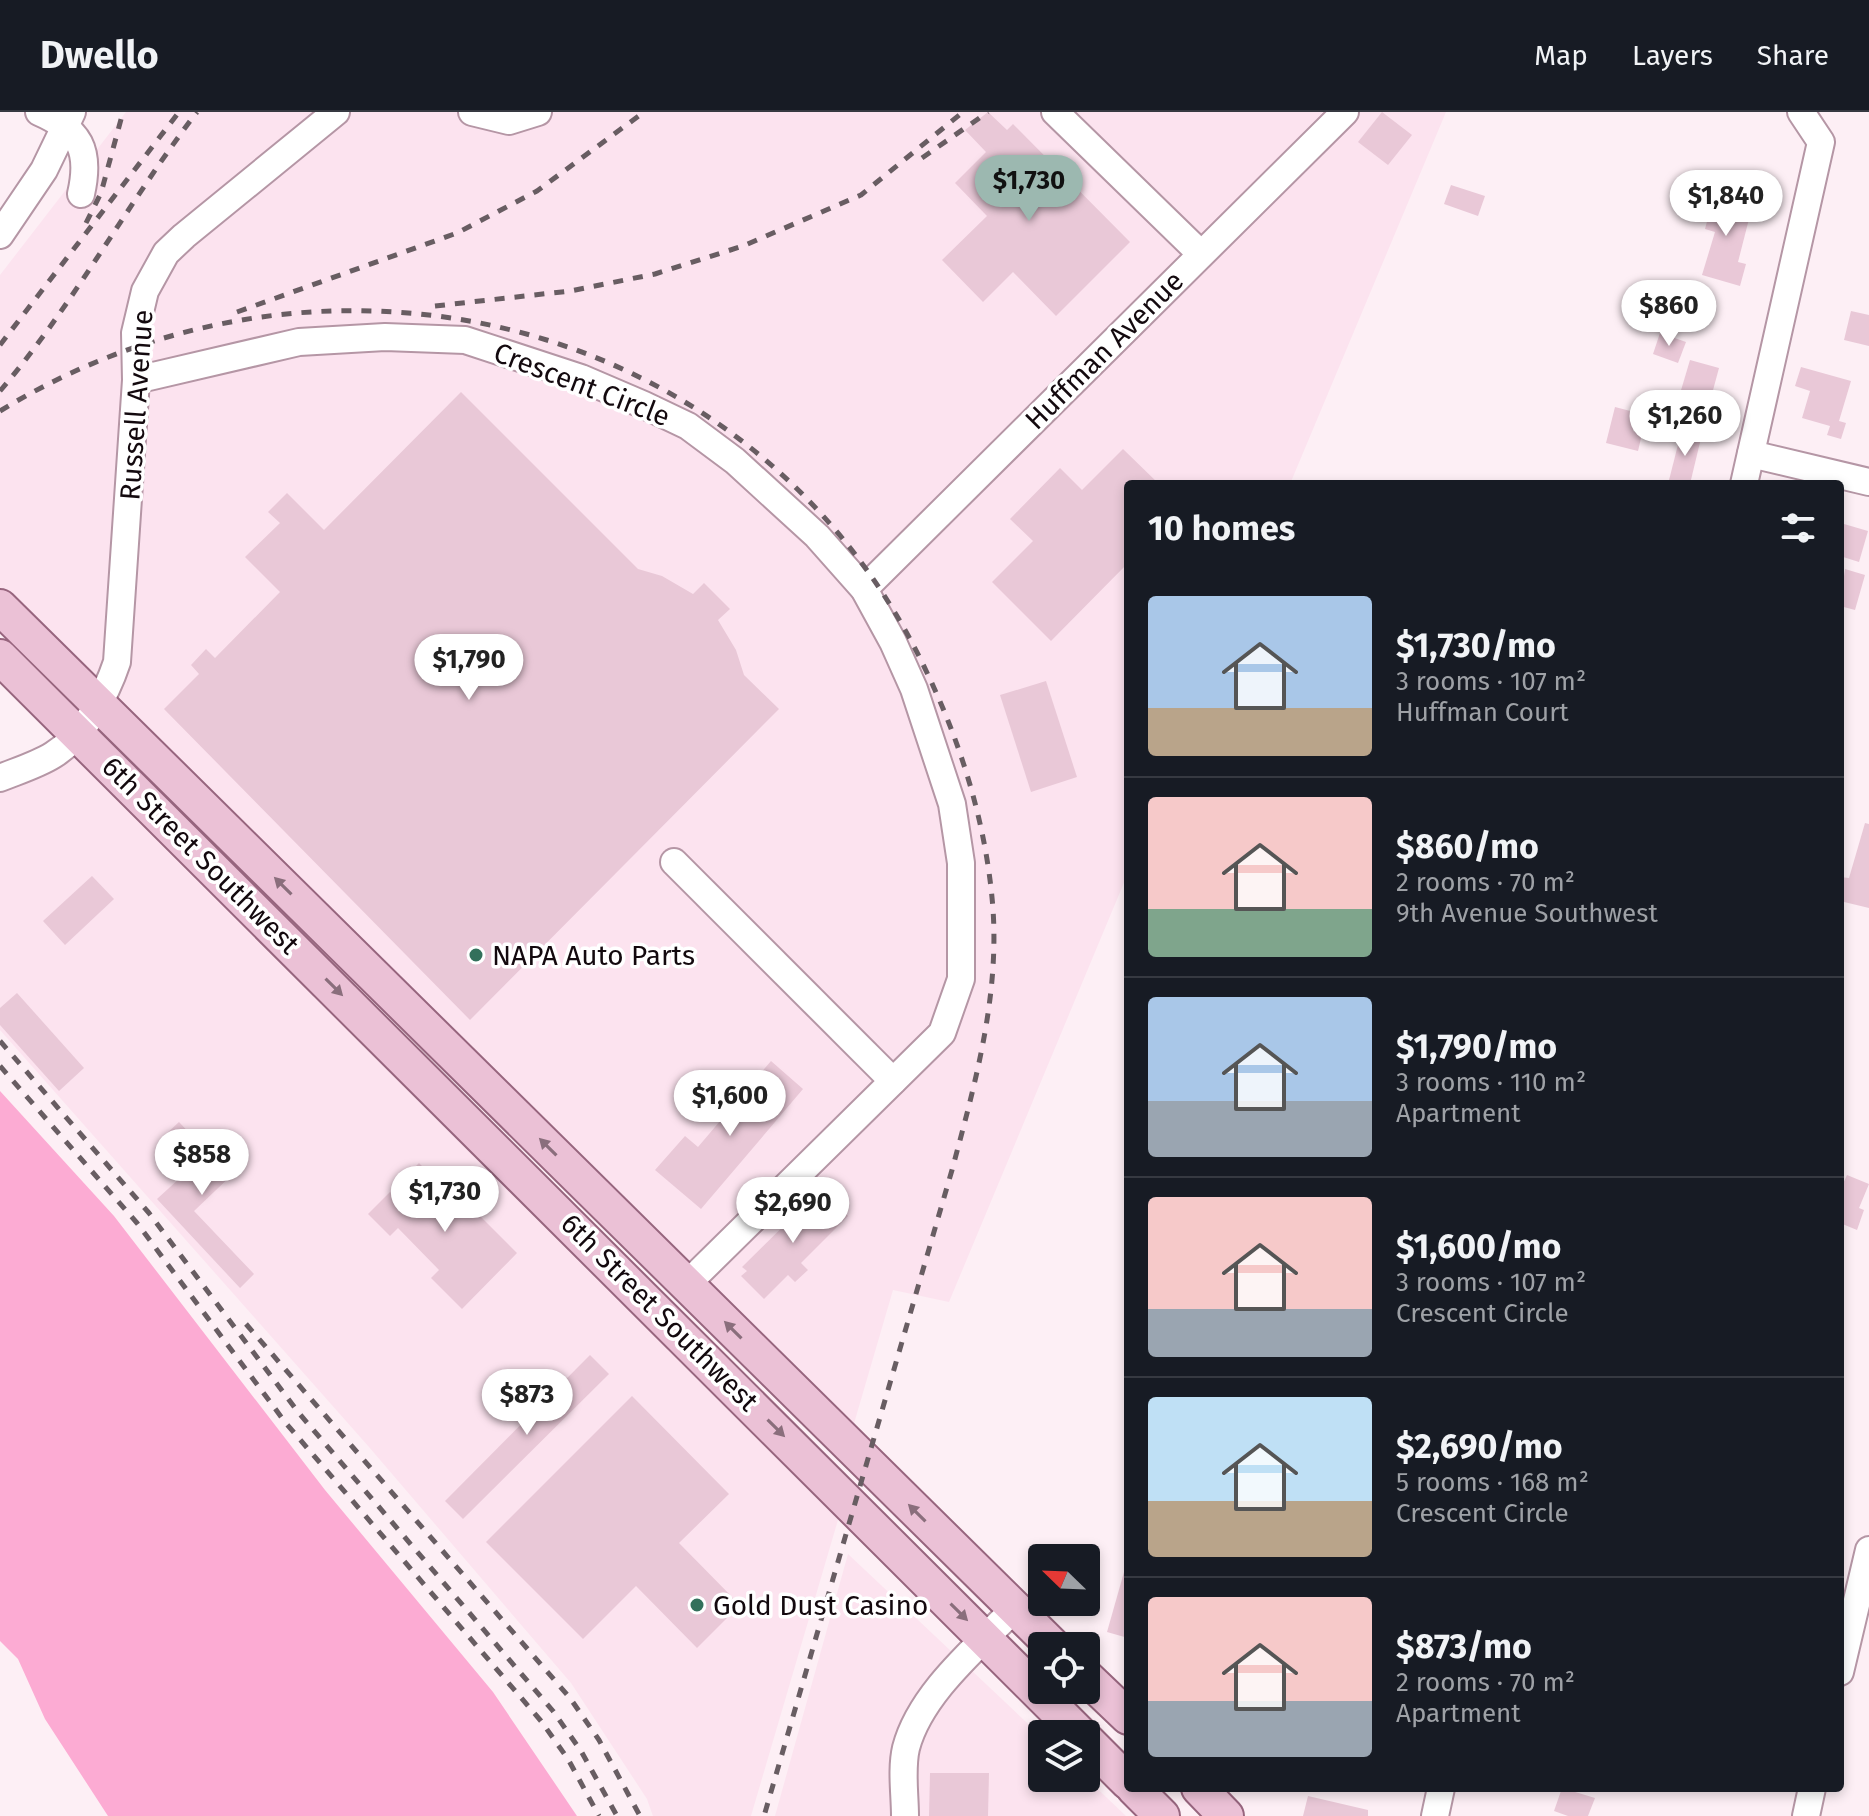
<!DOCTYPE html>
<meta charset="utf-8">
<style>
body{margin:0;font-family:"Fira Sans",sans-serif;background:#242831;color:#f1f3f6;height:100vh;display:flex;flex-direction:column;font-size:30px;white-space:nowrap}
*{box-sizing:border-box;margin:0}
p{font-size:26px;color:#9ea1a6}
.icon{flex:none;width:44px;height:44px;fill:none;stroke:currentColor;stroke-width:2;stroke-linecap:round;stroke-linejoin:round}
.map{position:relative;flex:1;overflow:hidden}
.side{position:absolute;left:1124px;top:368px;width:720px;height:1312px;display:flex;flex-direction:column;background:#171b24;border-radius:8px;box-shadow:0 4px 12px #0003}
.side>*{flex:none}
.needle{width:52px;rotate:293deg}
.buttons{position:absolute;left:1028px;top:1432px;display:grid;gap:16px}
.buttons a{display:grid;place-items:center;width:72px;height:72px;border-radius:8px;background:#171b24;box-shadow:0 4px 12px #0003;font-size:40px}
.price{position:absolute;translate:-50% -68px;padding:0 18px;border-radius:28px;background:#fff;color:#222;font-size:26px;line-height:52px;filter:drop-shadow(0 2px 4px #0008)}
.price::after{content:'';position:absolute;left:50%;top:48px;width:24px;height:18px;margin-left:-12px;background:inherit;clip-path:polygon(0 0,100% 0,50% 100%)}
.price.active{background:#9cb8b0;color:#111}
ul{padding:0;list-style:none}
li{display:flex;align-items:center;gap:24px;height:200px;padding:0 24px}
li+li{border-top:2px solid #363941}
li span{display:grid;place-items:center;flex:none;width:224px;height:160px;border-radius:8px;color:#555}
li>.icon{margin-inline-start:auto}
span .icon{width:96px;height:96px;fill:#fffc;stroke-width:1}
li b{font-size:34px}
h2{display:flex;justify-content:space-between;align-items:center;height:96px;padding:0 24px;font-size:34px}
header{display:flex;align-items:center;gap:48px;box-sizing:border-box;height:112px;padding:0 40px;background:#171b24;border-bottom:2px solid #363941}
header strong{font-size:38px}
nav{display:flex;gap:44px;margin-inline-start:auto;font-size:28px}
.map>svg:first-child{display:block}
.built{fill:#fce3ef}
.green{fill:#fcabd3}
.building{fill:#e9c8d7}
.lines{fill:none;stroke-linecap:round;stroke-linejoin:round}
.minor-casing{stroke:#b596a5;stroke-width:30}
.major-casing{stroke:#97657e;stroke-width:38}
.minor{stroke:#fff;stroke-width:26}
.major{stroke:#ebc1d6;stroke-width:34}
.rail{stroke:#685d62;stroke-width:5;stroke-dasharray:10 10;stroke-linecap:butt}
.oneway{fill:#8a6e7c}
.poi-dot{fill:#33705b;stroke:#fff;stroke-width:3}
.labels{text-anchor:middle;stroke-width:7;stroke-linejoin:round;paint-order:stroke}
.street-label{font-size:28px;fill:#13090e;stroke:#fff}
.poi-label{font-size:28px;fill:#13090e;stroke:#fff;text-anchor:start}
</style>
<header>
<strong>Dwello</strong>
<nav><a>Map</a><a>Layers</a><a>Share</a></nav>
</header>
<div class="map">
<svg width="1869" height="1704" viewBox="0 0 1869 1704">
<rect width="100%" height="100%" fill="#fdeff5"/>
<g class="built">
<polygon points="126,0 1446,0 1290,372 1128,372 1128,761 949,1190 893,1178 848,1332 0,495 0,163"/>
<polygon points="78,621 845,1384 751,1704 653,1704 647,1687 571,1571 369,1335 0,918 0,666"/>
<polygon points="848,1442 1042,1625 1042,1666 1086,1666 1126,1704 775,1704"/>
</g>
<polygon class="green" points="0,979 114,1104 325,1378 493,1580 577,1704 108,1704 45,1607 18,1547 0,1529"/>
<g class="building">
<polygon points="988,0 1007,18 1013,12 1130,130 1056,204 1013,160 983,190 942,148 987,104 955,71 986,40 965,18"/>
<polygon points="1382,0 1412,23 1388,53 1358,30"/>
<polygon points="1717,72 1738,77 1732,102 1749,107 1738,150 1746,152 1740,174 1702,163 1715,120 1705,117"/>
<polygon points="1451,73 1485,84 1478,104 1444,92"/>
<polygon points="1851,199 1869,203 1869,234 1844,228"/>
<polygon points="1660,221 1686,230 1678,251 1653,242"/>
<polygon points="1690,248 1719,256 1709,293 1679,285"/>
<polygon points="1801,255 1851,269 1839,309 1846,311 1841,327 1827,323 1830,314 1802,306 1810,279 1795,274"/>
<polygon points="461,280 638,457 662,464 693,482 704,471 730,497 718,508 736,538 744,563 779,597 470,908 164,597 199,562 191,553 206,537 215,546 280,480 245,445 280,411 268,400 287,381 324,418"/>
<polygon points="1615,295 1638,301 1633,319 1642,322 1638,339 1606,331"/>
<polygon points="1682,317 1702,322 1690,372 1668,372"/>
<polygon points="1123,337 1159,372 1128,372 1128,451 1051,529 992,470 1033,429 1010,407 1060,356 1082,378"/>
<polygon points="1844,412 1868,419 1859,450 1840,444"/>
<polygon points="1845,457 1865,463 1855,498 1840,494"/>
<polygon points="1046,569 1077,665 1031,680 1000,583"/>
<polygon points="1865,711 1869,712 1869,796 1840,789 1840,765 1849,766"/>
<polygon points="92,764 114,787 65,833 43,809"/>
<polygon points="17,881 84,956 59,979 0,913 0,896"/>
<polygon points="771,949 803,977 701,1097 655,1058 685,1024 698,1035"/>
<polygon points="179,1010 195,1027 202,1020 237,1058 194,1099 254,1162 240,1176 157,1087 192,1055 163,1025"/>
<polygon points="419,1051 445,1078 450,1074 517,1141 462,1197 431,1166 439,1158 398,1116 390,1124 368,1102"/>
<polygon points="1847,1063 1869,1072 1859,1096 1864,1098 1857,1118 1840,1111 1840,1078"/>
<polygon points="825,1081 848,1104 801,1151 808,1158 795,1170 788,1163 764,1187 741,1164 747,1159 742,1155 815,1083 819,1087"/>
<polygon points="590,1243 609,1262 463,1407 445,1389"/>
<polygon points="632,1284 729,1382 679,1431 740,1493 697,1536 636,1474 583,1527 486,1430"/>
<polygon points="1124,1460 1128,1461 1128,1526 1107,1520"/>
<polygon points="930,1661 989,1661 988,1704 929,1704"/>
<polygon points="1562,1676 1595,1686 1588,1704 1568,1704 1554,1699"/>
<polygon points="1308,1684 1368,1698 1368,1704 1303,1704"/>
</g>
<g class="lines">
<defs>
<g id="minor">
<path d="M39 0C80 18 91 38 81 82"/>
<polyline points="472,0 509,9 538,0"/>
<polyline points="1055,0 1201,142"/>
<polyline points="0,123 44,58 72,0"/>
<polyline points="136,268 299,230 385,225 465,228 581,266 644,293 688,314 735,349 817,424 864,477 893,530 914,577 952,692 961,751 961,867 942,921 687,1172"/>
<polyline points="1751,342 1869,370"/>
<polyline points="1744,372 1821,30 1801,0"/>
<polyline points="864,477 1345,0"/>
<path d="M0 666C17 659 37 653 53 643 84 624 106 583 117 550L136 268 135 221 145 179 166 141 184 124 336 0"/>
<polyline points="674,750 893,969"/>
<polyline points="1840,1560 1869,1438"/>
<path d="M905 1704C905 1683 901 1657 906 1636 920 1582 976 1536 1014 1497"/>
<polyline points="1435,1704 1441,1676"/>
<polyline points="1806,1704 1812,1676"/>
</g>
<g id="major">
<polyline points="0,495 1053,1534"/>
<polyline points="0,545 1080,1622"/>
<polyline points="1086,1565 1128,1605"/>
<polyline points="1086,1628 1128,1670"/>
<polyline points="1134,1676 1162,1704"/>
<polyline points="1199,1676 1226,1704"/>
</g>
</defs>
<use href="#minor" class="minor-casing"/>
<use href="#major" class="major-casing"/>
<use href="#minor" class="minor"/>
<use href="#major" class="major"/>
<g class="rail">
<polyline points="922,46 988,0"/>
<polyline points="86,111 101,81 123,0"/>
<polyline points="435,194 570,179 655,162 743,134 861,83 963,0"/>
<polyline points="237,200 457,121 537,79 644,0"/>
<polyline points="0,233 179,0"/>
<path d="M0 279C73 194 128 90 197 0"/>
<path d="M0 299C330 97 764 207 929 565 963 637 987 717 993 797 999 887 975 972 952 1058L764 1704"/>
<polyline points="0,929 149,1101 298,1300 553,1599 581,1639 617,1704"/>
<polyline points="0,954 137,1111 285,1310 541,1609 568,1647 599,1704"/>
<polyline points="246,1212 570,1586 599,1628 640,1704"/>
</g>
</g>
<defs><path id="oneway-solid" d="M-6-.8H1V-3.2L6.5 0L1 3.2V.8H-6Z" transform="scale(2)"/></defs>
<g class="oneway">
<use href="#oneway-solid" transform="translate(283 774) rotate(-135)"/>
<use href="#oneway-solid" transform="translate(334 875) rotate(45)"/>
<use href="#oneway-solid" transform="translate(548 1035) rotate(-135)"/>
<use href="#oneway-solid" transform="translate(733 1218) rotate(-135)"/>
<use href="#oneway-solid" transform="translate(776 1316) rotate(45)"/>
<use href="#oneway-solid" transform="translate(917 1401) rotate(-135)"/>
<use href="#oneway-solid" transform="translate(959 1500) rotate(45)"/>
</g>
<g class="poi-dot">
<circle cx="476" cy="843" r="8"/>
<circle cx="697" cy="1493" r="8"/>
</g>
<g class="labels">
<g class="street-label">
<text transform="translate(1104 238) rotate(-45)" y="10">Huffman Avenue</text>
<text transform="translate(582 272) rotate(21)" y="10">Crescent Circle</text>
<text transform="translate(136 293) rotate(-86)" y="10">Russell Avenue</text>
<text transform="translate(201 743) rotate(45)" y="10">6th Street Southwest</text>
<text transform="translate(660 1200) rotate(45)" y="10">6th Street Southwest</text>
</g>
<g class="poi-label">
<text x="492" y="853">NAPA Auto Parts</text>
<text x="713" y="1503">Gold Dust Casino</text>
</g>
</g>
</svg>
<div class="buttons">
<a><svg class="needle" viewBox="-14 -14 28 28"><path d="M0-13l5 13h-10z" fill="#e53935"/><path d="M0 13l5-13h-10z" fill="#9ea1a6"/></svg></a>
<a><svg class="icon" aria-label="locate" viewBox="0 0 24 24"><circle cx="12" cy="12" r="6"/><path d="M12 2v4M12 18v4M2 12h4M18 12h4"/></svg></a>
<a><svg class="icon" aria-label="layers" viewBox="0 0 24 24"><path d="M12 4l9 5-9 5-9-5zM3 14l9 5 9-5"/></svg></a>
</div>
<b class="price active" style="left:1029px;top:111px">$1,730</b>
<b class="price" style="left:1726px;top:126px">$1,840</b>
<b class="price" style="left:1669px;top:236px">$860</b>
<b class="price" style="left:1685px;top:346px">$1,260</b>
<b class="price" style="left:469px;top:590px">$1,790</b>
<b class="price" style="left:730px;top:1026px">$1,600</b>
<b class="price" style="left:202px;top:1085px">$858</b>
<b class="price" style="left:445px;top:1122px">$1,730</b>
<b class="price" style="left:793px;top:1133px">$2,690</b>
<b class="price" style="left:527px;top:1325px">$873</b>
<section class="side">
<h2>10 homes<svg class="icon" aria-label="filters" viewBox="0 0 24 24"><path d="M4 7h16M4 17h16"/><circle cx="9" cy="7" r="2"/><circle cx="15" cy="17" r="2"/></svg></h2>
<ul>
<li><span style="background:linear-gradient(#a9c7e8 70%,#b9a48a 0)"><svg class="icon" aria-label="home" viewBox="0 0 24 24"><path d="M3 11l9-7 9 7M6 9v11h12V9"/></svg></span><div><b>$1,730/mo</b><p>3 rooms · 107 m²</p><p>Huffman Court</p></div></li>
<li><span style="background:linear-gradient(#f6c9c9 70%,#7fa58c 0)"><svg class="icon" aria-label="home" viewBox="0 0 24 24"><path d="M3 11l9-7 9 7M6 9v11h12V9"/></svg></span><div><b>$860/mo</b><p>2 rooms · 70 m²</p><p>9th Avenue Southwest</p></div></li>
<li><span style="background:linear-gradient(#a9c7e8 65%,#9aa5b1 0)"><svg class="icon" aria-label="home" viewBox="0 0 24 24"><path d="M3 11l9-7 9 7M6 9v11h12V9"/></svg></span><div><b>$1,790/mo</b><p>3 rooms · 110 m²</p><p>Apartment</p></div></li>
<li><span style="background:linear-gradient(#f6c9c9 70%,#9aa5b1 0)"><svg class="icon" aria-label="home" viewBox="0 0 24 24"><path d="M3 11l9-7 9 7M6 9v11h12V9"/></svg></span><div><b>$1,600/mo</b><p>3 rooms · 107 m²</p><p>Crescent Circle</p></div></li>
<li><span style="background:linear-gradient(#bfe0f5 65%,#b9a48a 0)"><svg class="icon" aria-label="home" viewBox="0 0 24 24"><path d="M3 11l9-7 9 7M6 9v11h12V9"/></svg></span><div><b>$2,690/mo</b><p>5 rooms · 168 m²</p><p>Crescent Circle</p></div></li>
<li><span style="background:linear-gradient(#f6c9c9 65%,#9aa5b1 0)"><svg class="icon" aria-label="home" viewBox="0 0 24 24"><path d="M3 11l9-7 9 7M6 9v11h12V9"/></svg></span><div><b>$873/mo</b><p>2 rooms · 70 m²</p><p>Apartment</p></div></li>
</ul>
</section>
</div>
